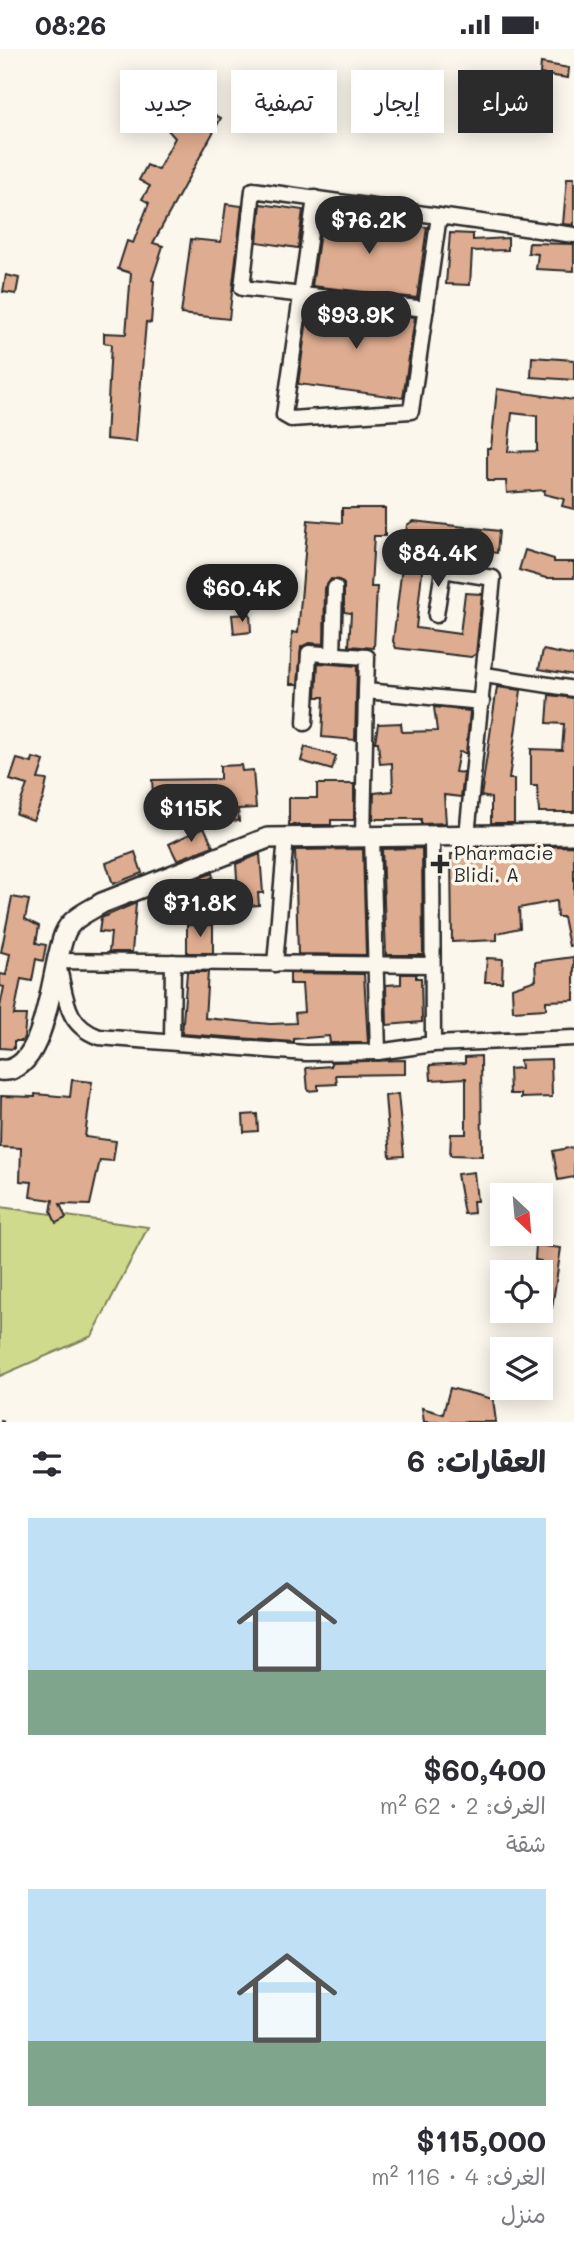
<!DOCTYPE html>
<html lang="ar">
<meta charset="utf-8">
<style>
body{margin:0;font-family:Mali,"Playpen Sans Arabic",sans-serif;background:#f2f2f3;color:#2b2b33;direction:rtl;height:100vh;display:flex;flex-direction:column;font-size:26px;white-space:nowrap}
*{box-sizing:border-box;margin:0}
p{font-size:23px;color:#7c7c81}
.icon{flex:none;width:38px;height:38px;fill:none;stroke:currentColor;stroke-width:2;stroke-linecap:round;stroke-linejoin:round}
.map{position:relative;height:1373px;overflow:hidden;direction:ltr}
.sheet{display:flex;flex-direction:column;background:#fff;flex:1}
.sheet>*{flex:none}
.guide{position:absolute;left:21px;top:21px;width:532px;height:63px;direction:rtl;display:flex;gap:14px}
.needle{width:46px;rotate:154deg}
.fabs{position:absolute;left:490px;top:1134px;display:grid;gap:14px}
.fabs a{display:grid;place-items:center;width:63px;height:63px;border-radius:0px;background:#fff;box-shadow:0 4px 18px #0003;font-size:35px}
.price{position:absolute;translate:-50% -60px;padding:0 16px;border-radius:24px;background:#2b2b2b;color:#fff;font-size:23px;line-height:46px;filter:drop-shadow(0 2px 4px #0008)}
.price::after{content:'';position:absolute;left:50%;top:42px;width:21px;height:16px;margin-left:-10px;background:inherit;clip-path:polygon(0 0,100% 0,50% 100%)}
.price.selected{background:#222;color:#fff}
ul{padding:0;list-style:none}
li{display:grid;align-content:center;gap:14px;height:371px;padding:0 28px}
li span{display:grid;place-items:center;height:217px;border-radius:0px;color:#555}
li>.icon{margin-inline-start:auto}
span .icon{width:126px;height:126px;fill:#fffc;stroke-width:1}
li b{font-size:30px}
h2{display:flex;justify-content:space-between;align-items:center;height:84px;padding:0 28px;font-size:30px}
.pill{padding:0 24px;border-radius:0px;background:#fff;box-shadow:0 4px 18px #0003;font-size:24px;line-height:63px}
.pill.selected{background:#2b2b2b;color:#fff}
.status{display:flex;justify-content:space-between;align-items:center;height:49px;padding:0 35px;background:#fff;direction:ltr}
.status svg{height:19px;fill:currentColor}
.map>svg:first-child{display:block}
.green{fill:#cfda8d;stroke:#7d825c;stroke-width:2}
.building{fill:#deac90;stroke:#2b2b2b;stroke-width:2;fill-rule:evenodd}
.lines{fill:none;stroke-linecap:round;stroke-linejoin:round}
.minor-casing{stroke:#2b2b2b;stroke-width:19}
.secondary-casing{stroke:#2b2b2b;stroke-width:24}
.path{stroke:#2b2b2b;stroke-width:2.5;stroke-dasharray:7 5;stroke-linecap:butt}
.minor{stroke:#fbf7ec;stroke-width:14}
.secondary{stroke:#fbf7ec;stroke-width:19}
.poi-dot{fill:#2b2b2b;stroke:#fbf7ec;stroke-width:2.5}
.labels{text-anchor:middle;stroke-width:7;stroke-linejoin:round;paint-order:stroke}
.poi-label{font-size:19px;fill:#2b2b2b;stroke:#fbf7ec;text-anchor:start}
</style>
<div class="status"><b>08:26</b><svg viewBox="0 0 49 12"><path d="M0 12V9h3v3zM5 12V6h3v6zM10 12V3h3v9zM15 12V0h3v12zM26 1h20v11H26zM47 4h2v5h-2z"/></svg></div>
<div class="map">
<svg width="574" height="1373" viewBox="0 0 574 1373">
<rect width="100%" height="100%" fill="#fbf7ec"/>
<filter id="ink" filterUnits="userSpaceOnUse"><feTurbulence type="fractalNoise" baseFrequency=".0143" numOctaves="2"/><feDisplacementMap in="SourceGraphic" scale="14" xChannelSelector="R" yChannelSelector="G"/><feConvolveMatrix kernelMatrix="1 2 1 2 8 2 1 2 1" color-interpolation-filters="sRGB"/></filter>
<g filter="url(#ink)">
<polygon class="green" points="0,1158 148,1178 92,1287 0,1327"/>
<g class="building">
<polygon points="541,14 569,19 568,29 540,25"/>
<polygon points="191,54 221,69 153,194 163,197 152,231 154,232 151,274 146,273 136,393 106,390 111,295 104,294 104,284 126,285 131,224 118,220 127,192 133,194 149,154 142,150 150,137 139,131 147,116 158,121 175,89 159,71 168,64 178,76"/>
<polygon points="567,129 574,129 574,176 563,175"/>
<polygon points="226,155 242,157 229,270 181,265 191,190 221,193"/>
<polygon points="261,155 303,161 298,199 257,193"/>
<polygon points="323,164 427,178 417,249 312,237"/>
<polygon points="450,184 473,185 473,191 508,189 508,201 472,202 470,236 446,235"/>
<polygon points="529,194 574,195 574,222 536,220 538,205 528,204"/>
<polygon points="6,226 19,229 16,245 3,243"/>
<polygon points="309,256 415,268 403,349 298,335"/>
<polygon points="532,308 574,311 574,331 531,328"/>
<path d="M497 340 574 351V460L562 457 564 450 544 445 545 441 507 444 506 432H487V399H491ZM512 364 537 367V402L508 403Z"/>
<polygon points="342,459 385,459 385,487 374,487 371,538 377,538 374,599 349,597 351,564 344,563 344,535 339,531 331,530 325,539 324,595 309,594 301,598 298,635 290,635 292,583 298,584 308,471 342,474"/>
<polygon points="413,472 499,482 497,504 425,495 416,579 460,585 465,544 482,545 476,605 471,608 396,599 393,592 407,476"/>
<polygon points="525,501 554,510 554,513 574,513 574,529 546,529 519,521"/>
<polygon points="250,565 251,583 234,585 232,566"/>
<polygon points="543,601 574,607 574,626 539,620"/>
<polygon points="318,614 357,617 355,691 322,688 324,648 316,648"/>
<polygon points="497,638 521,641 509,730 514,730 514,774 491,774 491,749 481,747"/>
<polygon points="549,646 574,649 574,763 539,763 537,737 531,737 531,700 562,701 564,675 547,674"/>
<polygon points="434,658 470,662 466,704 459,703 455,723 464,724 461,748 444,746 446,774 421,775 421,770 373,770 374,744 393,742 392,714 380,715 378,693 375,693 378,675 401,674 402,683 437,682"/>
<polygon points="305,698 336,707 332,721 301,712"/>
<polygon points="33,709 44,712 38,730 47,731 43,750 33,771 16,765 27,736 10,731 17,710 32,714"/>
<polygon points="241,716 242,722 253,721 256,759 238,760 239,772 176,767 177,756 154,758 152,731 220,730 220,717"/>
<polygon points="317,735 354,735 354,771 331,771 331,776 289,776 289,749 317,749"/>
<polygon points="204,778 213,797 177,811 169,795"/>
<polygon points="574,797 574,896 569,897 563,868 557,868 556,852 519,859 520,879 497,884 497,891 452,893 451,805 458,805 458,799"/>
<polygon points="422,799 423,906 386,906 382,800"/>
<polygon points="363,800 366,906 298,905 295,801"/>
<polygon points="135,803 142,824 113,835 106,814"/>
<polygon points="260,805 263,844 258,844 259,856 246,857 246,842 238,843 236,815"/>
<polygon points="212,824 213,828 186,840 195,840 196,850 178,853 178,866 158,865 158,845 173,839 185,840 185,835"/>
<polygon points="12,848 29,851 25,870 39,877 36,894 46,896 43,912 36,910 32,932 21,930 14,966 26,966 24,988 22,992 14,992 14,1000 0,999 0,958 4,938 0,937 0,925 6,926 10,905 1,903"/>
<polygon points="136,854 132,903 109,903 111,884 99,883 101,869"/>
<rect x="187" y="876" width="26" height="28"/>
<polygon points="574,908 574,951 546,952 546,960 513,962 512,939 536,931 535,913"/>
<polygon points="487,909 503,910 502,933 485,933"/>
<polygon points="187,923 208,923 205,969 270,975 296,974 295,964 304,963 302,935 290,935 290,924 364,925 368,994 330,994 329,987 294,990 294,993 182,985"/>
<polygon points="401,925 416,925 416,929 421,929 422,973 387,976 386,936 401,935"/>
<polygon points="481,1007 482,1107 450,1106 451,1085 466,1085 466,1029 431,1031 430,1016 465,1014 465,1008"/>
<polygon points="551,1010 552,1048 521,1049 521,1045 510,1045 509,1020 521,1019 520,1011"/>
<polygon points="405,1011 405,1025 336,1026 337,1035 318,1036 318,1041 308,1042 306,1019 331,1017 331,1013"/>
<polygon points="72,1031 92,1033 85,1088 116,1092 113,1112 100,1111 90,1156 60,1155 66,1169 56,1174 51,1163 53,1151 30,1148 32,1133 20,1132 21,1099 0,1098 1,1047 35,1048 35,1045 70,1048"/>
<polygon points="398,1045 404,1107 390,1108 385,1047"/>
<polygon points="257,1065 258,1082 244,1083 243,1066"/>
<polygon points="574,1098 574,1128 558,1131 553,1102"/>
<polygon points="474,1123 477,1152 473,1152 474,1164 464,1165 457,1125"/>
<polygon points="536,1196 561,1199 552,1259 541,1257 541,1212 535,1211"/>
<polygon points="450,1339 493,1350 496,1373 424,1373 422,1359 443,1365"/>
</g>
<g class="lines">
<defs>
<g id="minor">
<polyline points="315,149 284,366 291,370 411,362 439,167"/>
<polyline points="426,260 242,239 253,141 574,186"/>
<polyline points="436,566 443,521 493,529 467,786"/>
<polyline points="333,606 335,539"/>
<polyline points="485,626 574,640"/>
<polyline points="305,674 309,604 367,608 366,642"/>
<polyline points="432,786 433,995"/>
<polyline points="363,787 366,642 482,653"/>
<polyline points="372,787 378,1003"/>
<polyline points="275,915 286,788"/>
<path d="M432 916 57 912C67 946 63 975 99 988L306 1004 378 1003 433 995 574 989"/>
<polyline points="172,992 173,913"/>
</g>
<path id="secondary" d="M0 1021C48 1027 51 915 65 884 71 869 89 862 102 854L268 789 574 785"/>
</defs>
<use href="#minor" class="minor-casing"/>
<use href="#secondary" class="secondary-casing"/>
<polyline class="path" points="0,1372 4,1373"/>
<use href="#minor" class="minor"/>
<use href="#secondary" class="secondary"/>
</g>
</g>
<path class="poi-dot" d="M436.5 804.5h7v7h7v7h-7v7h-7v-7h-7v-7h7z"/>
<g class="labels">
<g class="poi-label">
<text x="454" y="811">Pharmacie<tspan x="454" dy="22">Blidi. A</tspan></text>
</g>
</g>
</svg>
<div class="fabs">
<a><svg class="needle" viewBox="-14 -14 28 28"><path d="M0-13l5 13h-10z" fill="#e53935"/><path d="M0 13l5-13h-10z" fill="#7c7c81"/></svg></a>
<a><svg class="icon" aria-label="locate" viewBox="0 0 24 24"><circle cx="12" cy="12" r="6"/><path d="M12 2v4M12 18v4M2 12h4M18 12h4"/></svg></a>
<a><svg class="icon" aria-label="layers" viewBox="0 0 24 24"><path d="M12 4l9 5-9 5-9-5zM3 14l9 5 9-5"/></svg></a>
</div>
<b class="price" style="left:369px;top:207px">$76.2K</b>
<b class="price" style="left:356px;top:302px">$93.9K</b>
<b class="price" style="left:438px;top:540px">$84.4K</b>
<b class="price selected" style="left:242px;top:575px">$60.4K</b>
<b class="price" style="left:191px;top:795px">$115K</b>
<b class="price" style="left:200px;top:890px">$71.8K</b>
<div class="guide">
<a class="pill selected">شراء</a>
<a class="pill">إيجار</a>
<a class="pill">تصفية</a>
<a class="pill">جديد</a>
</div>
</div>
<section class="sheet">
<h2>العقارات: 6<svg class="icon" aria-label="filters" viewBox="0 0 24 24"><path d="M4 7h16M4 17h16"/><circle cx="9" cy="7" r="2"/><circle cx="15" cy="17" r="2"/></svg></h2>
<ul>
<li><span style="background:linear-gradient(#bfe0f5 70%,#7fa58c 0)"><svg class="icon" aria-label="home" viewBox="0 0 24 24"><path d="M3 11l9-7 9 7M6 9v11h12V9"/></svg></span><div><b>$60,400</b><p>الغرف: 2 · 62 m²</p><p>شقة</p></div></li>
<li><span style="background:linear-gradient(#bfe0f5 70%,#7fa58c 0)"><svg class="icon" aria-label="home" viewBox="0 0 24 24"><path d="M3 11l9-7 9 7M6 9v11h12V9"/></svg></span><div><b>$115,000</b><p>الغرف: 4 · 116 m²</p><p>منزل</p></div></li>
</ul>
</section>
